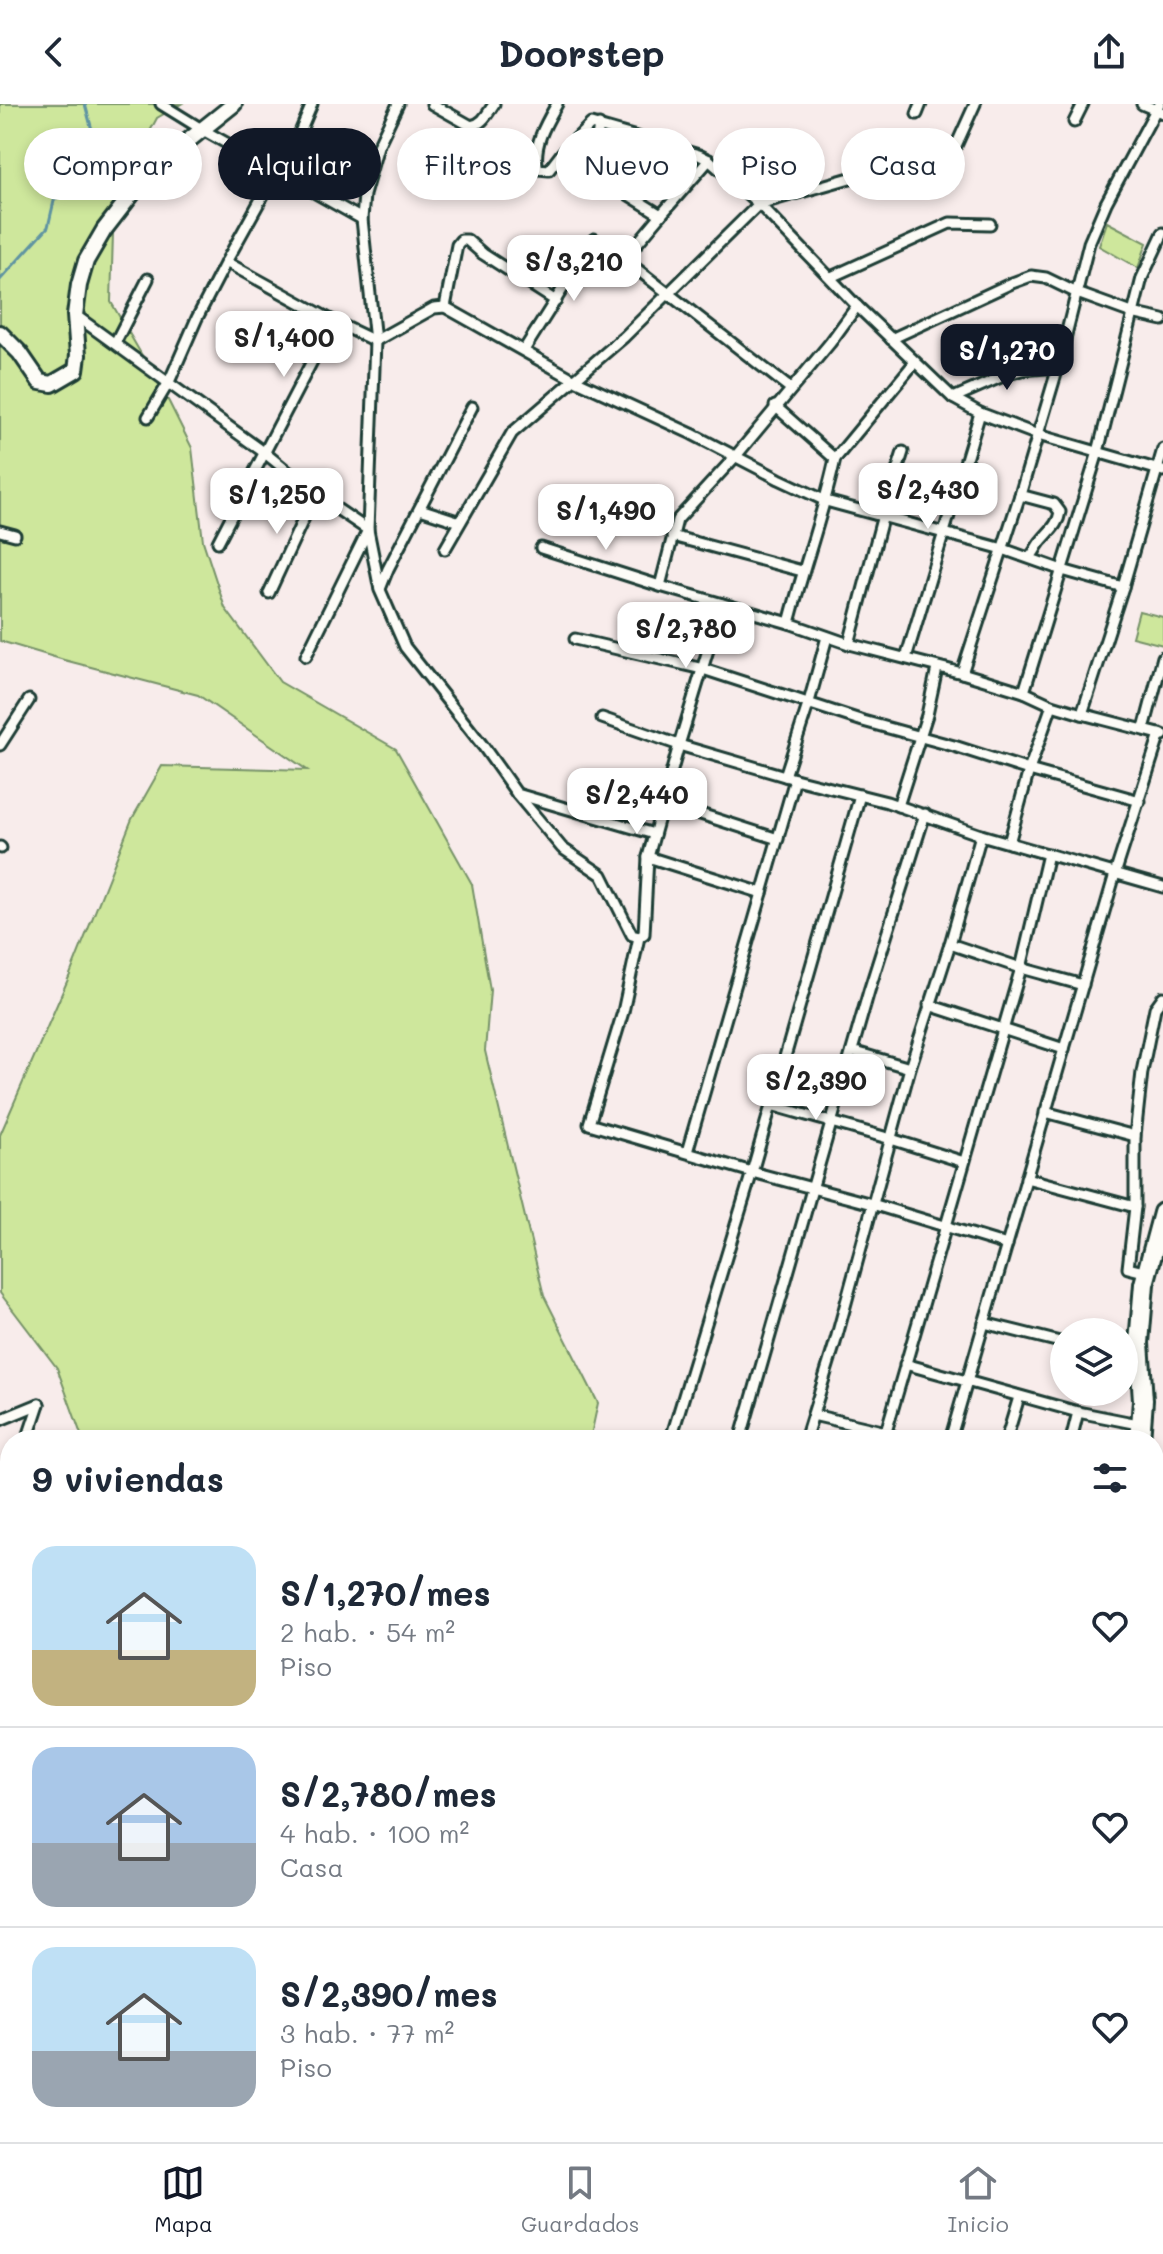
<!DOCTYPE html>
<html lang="es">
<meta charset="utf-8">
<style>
body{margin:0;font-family:Mali,sans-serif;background:#f2f2f3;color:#1f2937;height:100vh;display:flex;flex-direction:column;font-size:30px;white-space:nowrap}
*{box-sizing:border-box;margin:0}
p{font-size:26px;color:#747a83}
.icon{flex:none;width:44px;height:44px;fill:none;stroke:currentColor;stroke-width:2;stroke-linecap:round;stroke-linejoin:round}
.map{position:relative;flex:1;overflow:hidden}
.panel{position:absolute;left:0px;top:1326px;width:1164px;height:712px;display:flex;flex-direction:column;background:#fff;border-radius:32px 32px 0 0;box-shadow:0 4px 12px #0003}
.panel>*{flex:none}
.banner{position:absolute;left:24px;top:24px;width:1116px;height:72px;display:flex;gap:16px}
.controls{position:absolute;left:1050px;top:1214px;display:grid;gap:16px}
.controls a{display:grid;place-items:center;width:88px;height:88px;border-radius:50%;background:#fff;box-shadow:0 4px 12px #0003;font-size:40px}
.price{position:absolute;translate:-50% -68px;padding:0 18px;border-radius:16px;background:#fff;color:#222;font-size:26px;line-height:52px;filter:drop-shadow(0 2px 4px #0008)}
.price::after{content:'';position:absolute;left:50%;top:48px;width:24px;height:18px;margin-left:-12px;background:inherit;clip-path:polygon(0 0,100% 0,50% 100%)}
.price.active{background:#111827;color:#fff}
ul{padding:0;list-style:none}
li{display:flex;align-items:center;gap:24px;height:200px;padding:0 32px}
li+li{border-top:2px solid #e0e1e3}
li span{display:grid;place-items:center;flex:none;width:224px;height:160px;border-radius:24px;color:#555}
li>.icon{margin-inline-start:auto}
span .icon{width:96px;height:96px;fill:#fffc;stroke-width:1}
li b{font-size:34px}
h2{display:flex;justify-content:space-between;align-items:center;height:96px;padding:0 32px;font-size:34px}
.tag{padding:0 28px;border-radius:36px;background:#fff;box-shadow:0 4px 12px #0003;font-size:28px;line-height:72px}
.tag.active{background:#111827;color:#fff}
header{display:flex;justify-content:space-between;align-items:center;height:104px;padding:0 32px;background:#fff;font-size:36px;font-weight:700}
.tab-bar{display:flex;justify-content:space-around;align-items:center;height:112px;border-top:2px solid #e0e1e3;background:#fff;font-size:22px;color:#747a83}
.tab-bar a{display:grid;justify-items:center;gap:4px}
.tab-bar .active{color:#111827}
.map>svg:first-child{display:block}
.green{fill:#cee79c;stroke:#769268;stroke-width:2}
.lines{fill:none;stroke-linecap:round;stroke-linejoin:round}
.stream{stroke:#5f94a2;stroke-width:3}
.street-casing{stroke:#1f3d34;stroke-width:15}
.secondary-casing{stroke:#1f3d34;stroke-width:20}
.highway-casing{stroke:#1f3d34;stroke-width:24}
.street{stroke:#fdfcf7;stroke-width:9}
.secondary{stroke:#fdfcf7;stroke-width:14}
.highway{stroke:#fdfcf7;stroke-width:18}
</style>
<header><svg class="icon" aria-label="back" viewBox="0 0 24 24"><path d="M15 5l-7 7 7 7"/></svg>Doorstep<svg class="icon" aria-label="share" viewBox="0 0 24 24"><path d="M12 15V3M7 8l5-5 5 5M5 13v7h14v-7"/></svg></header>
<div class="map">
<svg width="1163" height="2038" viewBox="0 0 1163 2038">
<rect width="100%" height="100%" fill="#f8eceb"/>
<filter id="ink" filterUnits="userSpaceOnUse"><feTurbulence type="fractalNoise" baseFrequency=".0125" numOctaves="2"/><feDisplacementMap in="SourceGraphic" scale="16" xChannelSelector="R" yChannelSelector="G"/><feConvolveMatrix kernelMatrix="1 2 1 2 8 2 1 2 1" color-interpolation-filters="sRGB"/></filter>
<g filter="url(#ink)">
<g class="green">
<polygon points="0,0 181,0 157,14 114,95 111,198 169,298 192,344 203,437 225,504 280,578 396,645 472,780 490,886 485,947 544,1192 598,1299 590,1336 83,1336 57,1264 0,1189 0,1031 69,873 132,715 162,662 307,666 198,591 64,556 0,537"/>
<polygon points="1107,118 1147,139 1138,164 1099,142"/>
<polygon points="1139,507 1163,513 1163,541 1132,533"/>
<polygon points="1163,1531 1163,2038 747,2038 781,2028 1154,2028 1154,1557"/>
</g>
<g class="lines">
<polyline class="stream" points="0,176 48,123 54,97 77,74 92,26 85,0"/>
<defs>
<g id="street">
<polyline points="161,0 203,26 362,115"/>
<polyline points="398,0 378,42 364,91 362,115 375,237 368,426 380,486 405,543 483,642 517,690 562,744 602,771 632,831 639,833 644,830 648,753 679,641 722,500"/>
<path d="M432 0 471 22C483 20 487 10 494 0"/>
<path d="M557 0C546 19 532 42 538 65L549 66 562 49 591 20 699 51 709 56 759 100 857 202 953 294 980 309 1038 331 1163 367"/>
<polyline points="1142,0 1163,9"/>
<polyline points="917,10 921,0"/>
<polyline points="1074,18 1083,0"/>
<polyline points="599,21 592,68 661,111 709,56"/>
<polyline points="282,71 312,0"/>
<polyline points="624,155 661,111"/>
<polyline points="226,158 333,217 375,237 434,204 445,203 575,276 692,330 779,375 826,397 1003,445 1062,466 1123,483"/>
<polyline points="831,173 950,119 990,120"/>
<polyline points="445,203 457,141 461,136 467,136 483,150 556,197"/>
<polyline points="75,211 265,349 315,390 368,426 306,552"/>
<polyline points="891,235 1012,179 1031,172 1046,174 1077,189 1132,209 1163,216"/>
<polyline points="115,239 148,175"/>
<polyline points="524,246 594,135 624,155 791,285"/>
<polyline points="953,294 1008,270 1022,266 1058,263"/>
<path d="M775 302 835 355C823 411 803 464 789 519"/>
<polyline points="148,313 169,278 197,214 226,158 276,68"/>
<polyline points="835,355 915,258"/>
<path d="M1020 391 1054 400 1060 408C1058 421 1050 426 1042 436 1037 441 1035 448 1030 453"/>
<polyline points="420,405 460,418"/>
<polyline points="0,427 15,431"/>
<polyline points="672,432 802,467"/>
<polyline points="218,438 333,217"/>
<polyline points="541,444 660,482 789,519 849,540 962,569 1024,588 1052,601 1082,610 1163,631"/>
<polyline points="445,445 512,329 624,233 759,100 955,44 975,0"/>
<polyline points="660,482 677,416 735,353 830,239 857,202"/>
<polyline points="380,485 388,465 472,303"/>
<polyline points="269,489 315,390"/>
<polyline points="575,535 703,565 863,617 954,642 1029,666 1140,697"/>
<polyline points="849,540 883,411 903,348"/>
<polyline points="906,554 980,309"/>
<polyline points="962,569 1020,391 1058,263 1089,139 1106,99 1159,0"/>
<polyline points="1024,588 1098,348 1142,174 1163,129"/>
<polyline points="1082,610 1123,483 1163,345"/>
<polyline points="602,614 679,641 795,675 887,698 981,731 1163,783"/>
<polyline points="1144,625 1163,553"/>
<polyline points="0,641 29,596"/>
<polyline points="785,672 809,598 827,533"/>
<polyline points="517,690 654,730"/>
<polyline points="663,698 778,735"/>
<polyline points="898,702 927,611 937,564"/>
<polyline points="1009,739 1029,666 1052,601"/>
<polyline points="0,743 1,744"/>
<polyline points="648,753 762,789"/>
<polyline points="639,833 623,908 589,1020 752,1068 872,1100 1007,1141"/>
<polyline points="950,840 1021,864 1083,881"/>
<polyline points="929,901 1064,945"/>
<polyline points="852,947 910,964"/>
<polyline points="771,1001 891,1035 964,1058"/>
<polyline points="1045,1008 1135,1032"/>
<polyline points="687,1048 795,675"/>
<polyline points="1026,1074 1135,1103"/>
<polyline points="1148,1169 1128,1164 1135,1103 1135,1032 1142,968 1155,904 1163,893"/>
<polyline points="984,1219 1064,1239"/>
<polyline points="905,1260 1078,1308 1143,1321"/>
<polyline points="813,1311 886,1328 899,1336"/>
<polyline points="0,1316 39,1300"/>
<polyline points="886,1328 1021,864 1048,750"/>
<polyline points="27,1336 39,1300"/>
<polyline points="672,1336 672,1331 752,1068 860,691"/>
<polyline points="740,1336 869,887 925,710"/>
<polyline points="805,1336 835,1239 910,964 950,840 981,731"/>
<polyline points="950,1336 1115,770 1160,630"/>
<polyline points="1006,1336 1019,1293"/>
<polyline points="1071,1336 1078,1308"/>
<polyline points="0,1417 10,1384"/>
<polyline points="0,1540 10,1544"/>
<polyline points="0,1603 10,1576"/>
<polyline points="0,1832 10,1686"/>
<polyline points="0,1858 10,1864"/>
<polyline points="1154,1886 1163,1885"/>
<polyline points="0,1923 10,1930"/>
<polyline points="1087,2028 1090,2038"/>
</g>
<polyline id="secondary" points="0,229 20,249 40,278 52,280 76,266 78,251 75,211 79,181 86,157 104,126 149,68 234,0"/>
<g id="highway">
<polyline points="1140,1336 1143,1296 1139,1239 1144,1180 1163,1109"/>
<polyline points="0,2005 10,1998"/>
</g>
</defs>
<use href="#street" class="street-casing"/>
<use href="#secondary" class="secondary-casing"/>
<use href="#highway" class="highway-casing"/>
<use href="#street" class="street"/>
<use href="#secondary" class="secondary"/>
<use href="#highway" class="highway"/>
</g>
</g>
</svg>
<div class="controls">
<a><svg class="icon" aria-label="layers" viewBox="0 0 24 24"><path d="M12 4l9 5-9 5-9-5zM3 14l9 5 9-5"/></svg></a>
</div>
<b class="price" style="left:574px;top:199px">S/3,210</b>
<b class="price" style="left:284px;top:275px">S/1,400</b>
<b class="price active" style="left:1007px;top:288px">S/1,270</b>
<b class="price" style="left:928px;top:427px">S/2,430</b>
<b class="price" style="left:277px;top:432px">S/1,250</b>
<b class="price" style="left:606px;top:448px">S/1,490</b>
<b class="price" style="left:686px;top:566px">S/2,780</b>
<b class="price" style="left:637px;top:732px">S/2,440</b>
<b class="price" style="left:816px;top:1018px">S/2,390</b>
<div class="banner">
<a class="tag">Comprar</a>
<a class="tag active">Alquilar</a>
<a class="tag">Filtros</a>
<a class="tag">Nuevo</a>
<a class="tag">Piso</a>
<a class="tag">Casa</a>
</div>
<section class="panel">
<h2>9 viviendas<svg class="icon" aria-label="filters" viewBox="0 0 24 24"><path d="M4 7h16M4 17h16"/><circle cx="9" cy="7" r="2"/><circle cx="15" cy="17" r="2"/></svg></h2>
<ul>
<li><span style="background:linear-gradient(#bfe0f5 65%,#c2b280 0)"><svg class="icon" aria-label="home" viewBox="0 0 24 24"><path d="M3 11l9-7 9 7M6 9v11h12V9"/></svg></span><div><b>S/1,270/mes</b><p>2 hab. · 54 m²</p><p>Piso</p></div><svg class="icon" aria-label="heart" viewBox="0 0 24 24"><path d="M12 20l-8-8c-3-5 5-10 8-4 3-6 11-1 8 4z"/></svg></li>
<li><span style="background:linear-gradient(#a9c7e8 60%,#9aa5b1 0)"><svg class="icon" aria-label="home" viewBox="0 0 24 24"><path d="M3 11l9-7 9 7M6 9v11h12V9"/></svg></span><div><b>S/2,780/mes</b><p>4 hab. · 100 m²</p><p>Casa</p></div><svg class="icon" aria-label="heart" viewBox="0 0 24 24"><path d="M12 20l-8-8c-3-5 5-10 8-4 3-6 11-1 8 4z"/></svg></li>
<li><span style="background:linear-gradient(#bfe0f5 65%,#9aa5b1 0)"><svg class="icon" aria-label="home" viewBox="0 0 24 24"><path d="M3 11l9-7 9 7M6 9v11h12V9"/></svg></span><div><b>S/2,390/mes</b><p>3 hab. · 77 m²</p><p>Piso</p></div><svg class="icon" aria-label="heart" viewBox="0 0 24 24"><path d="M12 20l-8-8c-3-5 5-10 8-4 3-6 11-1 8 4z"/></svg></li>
</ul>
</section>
</div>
<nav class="tab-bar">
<a class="active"><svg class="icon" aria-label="map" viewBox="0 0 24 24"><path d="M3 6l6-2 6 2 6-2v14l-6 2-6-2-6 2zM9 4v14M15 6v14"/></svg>Mapa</a>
<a><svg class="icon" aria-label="saved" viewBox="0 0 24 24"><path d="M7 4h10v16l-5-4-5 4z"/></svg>Guardados</a>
<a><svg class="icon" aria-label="home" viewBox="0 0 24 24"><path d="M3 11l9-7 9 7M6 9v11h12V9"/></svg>Inicio</a>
</nav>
